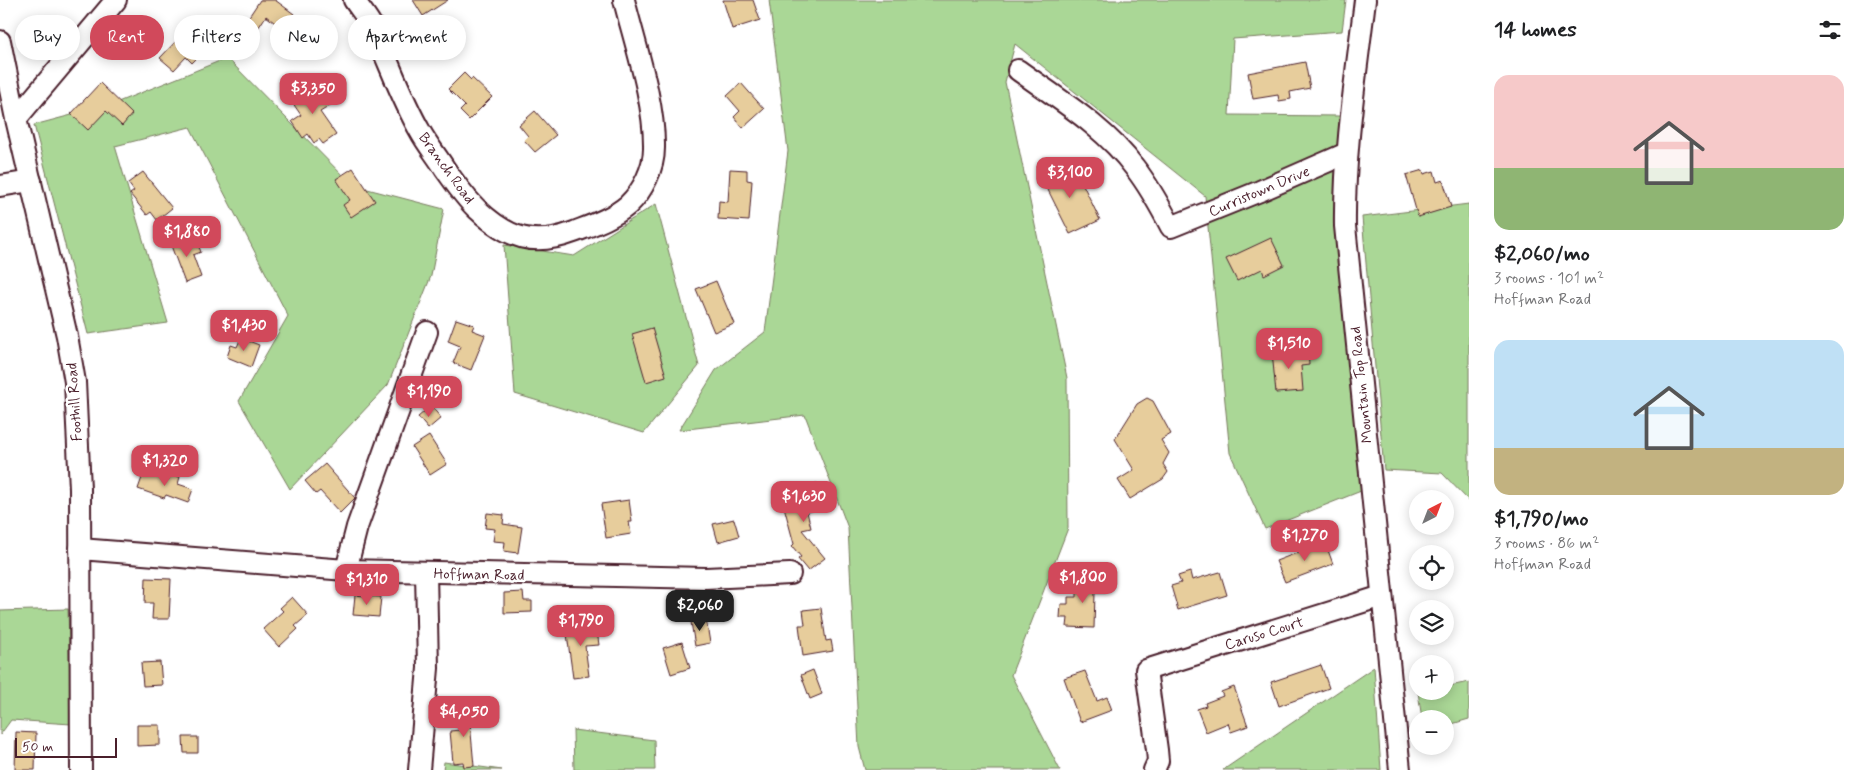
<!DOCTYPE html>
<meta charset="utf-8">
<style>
body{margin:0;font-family:Mynerve,sans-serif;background:#f6f6f6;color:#202124;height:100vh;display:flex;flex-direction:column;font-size:19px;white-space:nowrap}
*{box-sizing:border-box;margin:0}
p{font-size:16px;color:#757577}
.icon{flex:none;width:28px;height:28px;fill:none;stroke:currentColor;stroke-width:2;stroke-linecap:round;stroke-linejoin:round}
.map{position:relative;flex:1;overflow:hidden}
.panel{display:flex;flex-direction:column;background:#fff;width:400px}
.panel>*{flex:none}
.banner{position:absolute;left:15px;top:15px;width:475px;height:45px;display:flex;gap:10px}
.needle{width:32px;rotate:42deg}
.buttons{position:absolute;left:1409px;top:490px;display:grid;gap:10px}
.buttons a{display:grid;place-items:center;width:45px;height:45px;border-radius:50%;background:#fff;box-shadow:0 2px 12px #0003;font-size:25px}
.scale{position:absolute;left:15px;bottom:12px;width:102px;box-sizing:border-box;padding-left:5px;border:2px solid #4a1f2b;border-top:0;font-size:14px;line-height:18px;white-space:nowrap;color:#4a1f2b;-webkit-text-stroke:4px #fff;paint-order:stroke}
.price{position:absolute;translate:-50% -42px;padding:0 11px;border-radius:10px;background:#d1495b;color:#fff;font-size:16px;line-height:32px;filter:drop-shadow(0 1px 2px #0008)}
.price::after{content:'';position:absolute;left:50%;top:30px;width:15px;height:11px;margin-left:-8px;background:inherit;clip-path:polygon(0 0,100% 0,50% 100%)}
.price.current{background:#222;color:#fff}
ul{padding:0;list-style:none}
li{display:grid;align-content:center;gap:10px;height:265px;padding:0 25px}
li span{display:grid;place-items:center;height:155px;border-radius:15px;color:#555}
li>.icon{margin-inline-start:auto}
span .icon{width:90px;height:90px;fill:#fffc;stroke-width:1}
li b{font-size:21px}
h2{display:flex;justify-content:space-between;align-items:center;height:60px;padding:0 25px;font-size:21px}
.chip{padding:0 18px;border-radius:22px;background:#fff;box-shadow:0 2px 12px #0003;font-size:18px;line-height:45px}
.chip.current{background:#d1495b;color:#fff}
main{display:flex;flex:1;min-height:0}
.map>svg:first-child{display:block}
.green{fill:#aad796;stroke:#7a7b60}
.building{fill:#e7cd9c;stroke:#4a1f2b}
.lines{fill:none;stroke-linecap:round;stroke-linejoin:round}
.minor-casing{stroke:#4a1f2b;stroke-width:24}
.minor{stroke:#fff;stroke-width:20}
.labels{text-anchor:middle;stroke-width:5;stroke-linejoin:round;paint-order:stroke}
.street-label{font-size:15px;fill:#4a1f2b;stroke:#fff}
</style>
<main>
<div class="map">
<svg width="1469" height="770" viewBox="0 0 1469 770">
<rect width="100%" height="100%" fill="#fff"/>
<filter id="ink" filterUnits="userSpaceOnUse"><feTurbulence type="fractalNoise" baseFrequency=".02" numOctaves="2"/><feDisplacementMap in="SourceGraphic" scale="10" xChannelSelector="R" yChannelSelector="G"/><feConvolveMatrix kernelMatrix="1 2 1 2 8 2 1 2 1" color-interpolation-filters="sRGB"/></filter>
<g filter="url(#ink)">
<g class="green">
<polygon points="769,0 1346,0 1342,31 1233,39 1229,115 1340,116 1361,491 1265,529 1230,453 1205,196 1015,44 1005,82 1067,378 1068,528 1011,675 1060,770 865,770 859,747 848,528 805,415 679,430 716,370 765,332 788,151"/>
<polygon points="227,58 352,185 444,209 431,276 388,385 290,489 239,401 288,316 190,127 115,146 168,323 88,334 34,125 113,104"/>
<polygon points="656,204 699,366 644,433 515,394 504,245 574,256"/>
<polygon points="1469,204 1469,501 1442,473 1384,470 1362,217"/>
<polygon points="68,609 71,724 11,720 0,735 0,611"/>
<polygon points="1374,667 1381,770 1223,770"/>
<polygon points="1469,682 1469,719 1445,726 1445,719 1422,719 1418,692 1445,691 1445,687"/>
<polygon points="573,730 654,740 655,770 574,770"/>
<polygon points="444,762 502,770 443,770"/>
</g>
<g class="building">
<polygon points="260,0 275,0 294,14 283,29 266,16 253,36 242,27"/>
<polygon points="413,0 448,0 423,16"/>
<polygon points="723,0 753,0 760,20 732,29"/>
<polygon points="197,19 212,33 202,43 207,48 192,63 186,57 174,70 160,58"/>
<polygon points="1305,62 1310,88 1290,92 1291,99 1279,101 1278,95 1253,99 1248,73"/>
<polygon points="464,73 471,80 472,78 492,97 469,120 460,111 465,106 448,89"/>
<polygon points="312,81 330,106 320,112 336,135 323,144 319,139 314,143 308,134 303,138 292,121 301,115 292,102 305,93 301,88"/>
<polygon points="100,83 132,114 122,126 106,111 88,130 71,114"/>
<polygon points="741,83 764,109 743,128 734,117 740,111 727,96"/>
<polygon points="535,111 556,135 535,152 524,140 528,136 519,125"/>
<polygon points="1057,164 1063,177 1076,170 1100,220 1070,234 1039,172"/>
<polygon points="353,168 375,201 351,217 343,205 350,200 336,179"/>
<polygon points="730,169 747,170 747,180 752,181 749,221 718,219 719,201 728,202"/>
<polygon points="1423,170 1424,174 1434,171 1437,182 1443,180 1451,207 1418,217 1406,175"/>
<polygon points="143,172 172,208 157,220 151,212 147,215 130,194 134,191 128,183"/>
<polygon points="188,236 191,245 197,242 201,252 193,255 201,277 185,283 170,243"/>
<polygon points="1271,238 1284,265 1264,275 1262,269 1237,281 1226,259"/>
<polygon points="716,281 734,324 714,332 696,289"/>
<polygon points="456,319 474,325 472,330 485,335 471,370 453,363 460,346 448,341"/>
<polygon points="652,328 666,376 646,382 632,334"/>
<polygon points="241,338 259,345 251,367 227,357 231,345 237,347"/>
<polygon points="1308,349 1309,365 1301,366 1303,391 1276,393 1272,352"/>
<polygon points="1147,398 1153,401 1171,434 1161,440 1169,453 1163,464 1168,472 1163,479 1130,499 1118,480 1134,470 1115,439 1137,404"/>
<polygon points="431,406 441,418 428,429 418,417"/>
<polygon points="429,436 447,464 430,475 412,447"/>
<polygon points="325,464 355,498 340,513 320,491 316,494 305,481"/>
<polygon points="144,472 168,480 171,474 180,477 178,484 193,489 188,503 166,495 164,498 138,489"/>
<polygon points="817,483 823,508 807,512 811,528 802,530 825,558 808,571 798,559 801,557 792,546 794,544 783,503 791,501 789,494 798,492 797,489"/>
<polygon points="629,500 632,522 629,522 631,534 606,538 601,504"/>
<polygon points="487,513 504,515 503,524 522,527 518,553 504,551 505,542 493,541 495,529 485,528"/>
<polygon points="734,519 739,536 718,542 713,524"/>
<polygon points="1325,542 1333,564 1285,582 1276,561"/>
<polygon points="1190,572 1192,580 1220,572 1227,595 1178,610 1171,586 1181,583 1178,576"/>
<polygon points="146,578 171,579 169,619 152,619 153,603 145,603"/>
<polygon points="1077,579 1106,580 1106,593 1095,593 1094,628 1067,627 1068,618 1060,618 1061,604 1068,604 1068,597 1077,597"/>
<polygon points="523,592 524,601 532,601 532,612 504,613 504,593"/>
<polygon points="355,595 381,597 379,617 353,615"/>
<polygon points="292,597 308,615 295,626 298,629 279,647 263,629 283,611 280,608"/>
<polygon points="821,608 826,641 831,640 833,651 803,656 799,625 805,625 803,610"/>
<polygon points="706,619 710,643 695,646 691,622"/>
<polygon points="596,623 599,645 585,646 589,676 573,678 566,627"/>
<polygon points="682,642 690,668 671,674 663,648"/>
<polygon points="160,662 162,685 143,686 141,663"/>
<polygon points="1321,665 1329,688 1279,706 1271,682"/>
<polygon points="813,670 822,694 810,699 801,675"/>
<polygon points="1085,671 1097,701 1107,697 1112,710 1080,722 1064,678"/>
<polygon points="1234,687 1248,726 1231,732 1228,723 1206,732 1197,709 1206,706 1205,703 1223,696 1221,692"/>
<polygon points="474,705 475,722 470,722 474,766 464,767 463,762 453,763 450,731 460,730 458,707"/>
<polygon points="137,725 160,725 160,745 137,746"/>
<polygon points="16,732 36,733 35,770 15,770"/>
<polygon points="183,737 198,737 198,753 184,753"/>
</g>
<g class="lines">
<defs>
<g id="minor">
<path d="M354 0C360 9 368 18 373 28 389 62 401 98 420 131 427 144 437 156 445 169 455 183 465 198 478 210 509 239 534 247 574 232 592 225 613 218 628 205 643 191 654 168 654 148 655 103 635 44 624 0"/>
<path d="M1365 0C1356 75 1344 151 1345 226L1400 770"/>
<polyline points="0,41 16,119 67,336 75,382 80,489 81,770"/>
<path d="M1018 70C1058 99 1105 127 1135 168 1149 186 1160 206 1171 227L1260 191 1347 153"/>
<polyline points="16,119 116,0"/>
<polyline points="0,186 31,181"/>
<polyline points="80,549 346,570 706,578 790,574"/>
<polyline points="346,570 357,527 427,332"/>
<polyline points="419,770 428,668 426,572"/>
<polyline points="1154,770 1158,761 1157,750 1146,670 1382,596"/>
</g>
</defs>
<use href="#minor" class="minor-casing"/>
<use href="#minor" class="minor"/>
</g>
</g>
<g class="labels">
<g class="street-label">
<text transform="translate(447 168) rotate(54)" y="5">Branch Road</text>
<text transform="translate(1259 191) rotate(-23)" y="5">Curristown Drive</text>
<text transform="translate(1361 385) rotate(-96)" y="5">Mountain Top Road</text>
<text transform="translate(74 402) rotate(-94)" y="5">Foothill Road</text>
<text transform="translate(479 574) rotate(1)" y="5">Hoffman Road</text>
<text transform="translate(1264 633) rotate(-17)" y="5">Caruso Court</text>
</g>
</g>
</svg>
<div class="buttons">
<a><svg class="needle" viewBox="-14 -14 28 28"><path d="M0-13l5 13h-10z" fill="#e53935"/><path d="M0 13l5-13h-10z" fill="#757577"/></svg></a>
<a><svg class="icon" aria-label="locate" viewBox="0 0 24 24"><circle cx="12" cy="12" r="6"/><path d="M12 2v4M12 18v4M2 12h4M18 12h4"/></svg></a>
<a><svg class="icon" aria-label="layers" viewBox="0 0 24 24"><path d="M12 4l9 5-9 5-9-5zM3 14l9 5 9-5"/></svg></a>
<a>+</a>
<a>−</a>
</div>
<div class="scale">50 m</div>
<b class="price" style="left:313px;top:115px">$3,350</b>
<b class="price" style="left:1070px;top:199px">$3,100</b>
<b class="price" style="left:187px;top:258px">$1,880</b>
<b class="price" style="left:244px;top:352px">$1,430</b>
<b class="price" style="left:1289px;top:370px">$1,510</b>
<b class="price" style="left:429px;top:418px">$1,190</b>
<b class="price" style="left:165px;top:487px">$1,320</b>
<b class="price" style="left:804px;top:523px">$1,630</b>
<b class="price" style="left:1305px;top:562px">$1,270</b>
<b class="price" style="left:1083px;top:604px">$1,800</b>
<b class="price" style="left:367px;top:606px">$1,310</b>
<b class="price current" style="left:700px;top:632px">$2,060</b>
<b class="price" style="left:581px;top:647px">$1,790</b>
<b class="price" style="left:464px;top:738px">$4,050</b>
<div class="banner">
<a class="chip">Buy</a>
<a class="chip current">Rent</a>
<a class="chip">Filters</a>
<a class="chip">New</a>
<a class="chip">Apartment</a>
</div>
</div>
<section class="panel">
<h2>14 homes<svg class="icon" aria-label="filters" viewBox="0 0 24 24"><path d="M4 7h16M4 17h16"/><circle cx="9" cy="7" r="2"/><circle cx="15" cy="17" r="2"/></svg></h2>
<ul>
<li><span style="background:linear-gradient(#f6c9c9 60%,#8fb573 0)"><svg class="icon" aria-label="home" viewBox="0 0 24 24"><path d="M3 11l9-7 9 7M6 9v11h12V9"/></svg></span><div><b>$2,060/mo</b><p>3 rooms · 101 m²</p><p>Hoffman Road</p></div></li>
<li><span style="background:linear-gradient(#bfe0f5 70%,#c2b280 0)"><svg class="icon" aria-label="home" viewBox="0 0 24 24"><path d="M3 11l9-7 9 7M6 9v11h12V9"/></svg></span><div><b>$1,790/mo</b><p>3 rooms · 86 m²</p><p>Hoffman Road</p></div></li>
</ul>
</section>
</main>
